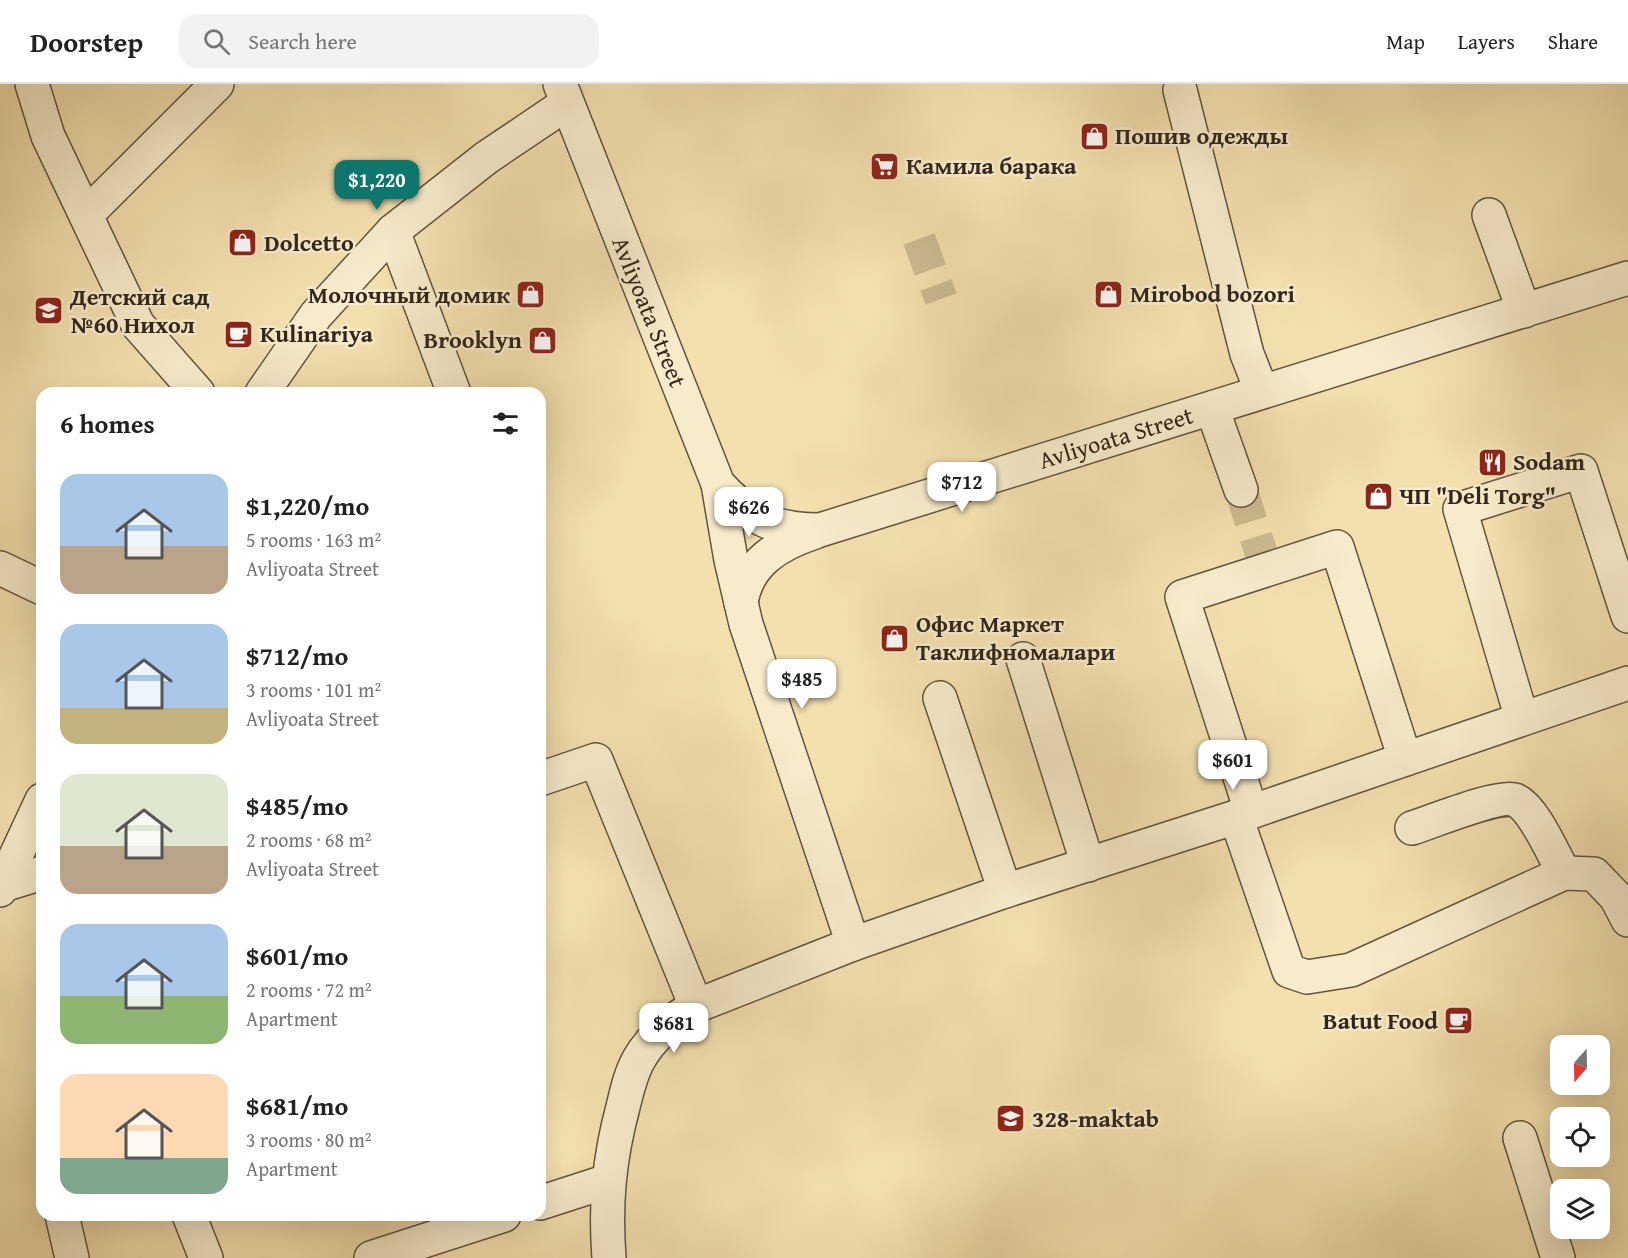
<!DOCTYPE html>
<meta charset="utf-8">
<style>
body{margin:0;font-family:"Gentium Book Plus",serif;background:#f2f2f2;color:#222;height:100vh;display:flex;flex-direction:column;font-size:22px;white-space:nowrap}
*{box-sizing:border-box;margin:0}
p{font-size:20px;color:#767676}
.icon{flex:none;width:33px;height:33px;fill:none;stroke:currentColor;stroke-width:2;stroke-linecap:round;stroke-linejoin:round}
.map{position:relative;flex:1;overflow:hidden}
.panel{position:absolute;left:36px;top:303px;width:510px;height:834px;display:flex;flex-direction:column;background:#fff;border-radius:18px;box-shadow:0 6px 24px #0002}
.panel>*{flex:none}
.needle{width:39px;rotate:200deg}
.controls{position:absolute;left:1550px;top:951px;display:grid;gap:12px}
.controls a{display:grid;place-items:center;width:60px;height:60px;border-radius:12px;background:#fff;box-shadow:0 6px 24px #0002;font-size:30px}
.price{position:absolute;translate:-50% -51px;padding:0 14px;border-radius:12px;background:#fff;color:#222;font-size:20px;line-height:39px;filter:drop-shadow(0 2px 3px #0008)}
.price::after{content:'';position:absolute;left:50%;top:36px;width:18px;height:14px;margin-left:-9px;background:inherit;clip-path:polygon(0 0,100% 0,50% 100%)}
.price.selected{background:#0f766e;color:#fff}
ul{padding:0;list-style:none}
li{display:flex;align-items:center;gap:18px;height:150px;padding:0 24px}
li span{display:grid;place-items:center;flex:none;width:168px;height:120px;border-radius:18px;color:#555}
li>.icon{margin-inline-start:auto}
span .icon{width:72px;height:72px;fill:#fffc;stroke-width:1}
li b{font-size:26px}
h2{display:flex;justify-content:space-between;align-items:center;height:72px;padding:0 24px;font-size:26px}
header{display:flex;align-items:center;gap:36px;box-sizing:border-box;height:84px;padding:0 30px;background:#fff;border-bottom:2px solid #e0e0e0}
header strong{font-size:28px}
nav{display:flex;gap:33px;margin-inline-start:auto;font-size:21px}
.search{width:420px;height:54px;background:#f2f2f2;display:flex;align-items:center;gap:15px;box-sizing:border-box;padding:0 21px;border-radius:18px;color:#767676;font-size:22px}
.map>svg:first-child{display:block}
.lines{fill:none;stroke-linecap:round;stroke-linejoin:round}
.minor-tunnel{stroke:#ccbb91;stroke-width:33;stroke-dasharray:33 16;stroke-linecap:butt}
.minor-casing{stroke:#62553f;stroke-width:36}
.minor{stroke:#f7ebcb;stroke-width:33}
.labels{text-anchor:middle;stroke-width:5;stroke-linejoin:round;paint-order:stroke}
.poi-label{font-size:24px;font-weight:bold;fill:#32271a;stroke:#f7ebcb;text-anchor:start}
.street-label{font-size:24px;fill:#32271a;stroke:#f7ebcb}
</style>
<header>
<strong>Doorstep</strong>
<div class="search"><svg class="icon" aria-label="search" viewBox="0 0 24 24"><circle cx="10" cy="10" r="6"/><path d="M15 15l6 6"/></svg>Search here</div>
<nav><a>Map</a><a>Layers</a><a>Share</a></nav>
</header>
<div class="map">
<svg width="1628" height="1174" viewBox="0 0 1628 1174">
<rect width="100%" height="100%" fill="#f3e0af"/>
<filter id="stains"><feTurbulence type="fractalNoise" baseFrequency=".00333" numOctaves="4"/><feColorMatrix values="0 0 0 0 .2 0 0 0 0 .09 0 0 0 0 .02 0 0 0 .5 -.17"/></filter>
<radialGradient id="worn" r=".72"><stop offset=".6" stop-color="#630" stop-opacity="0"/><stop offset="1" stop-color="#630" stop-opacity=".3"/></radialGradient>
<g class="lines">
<g class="minor-tunnel">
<polyline points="919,155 941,215"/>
<polyline points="1241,406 1265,481"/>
</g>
<defs>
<g id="minor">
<polyline points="32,0 48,52 138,241 198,309"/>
<path d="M560 0 718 400C749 434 773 446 820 446L1628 194"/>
<polyline points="1180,6 1247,270 1262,308"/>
<polyline points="86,131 217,0"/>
<polyline points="1489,131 1524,227"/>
<polyline points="393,147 454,309"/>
<polyline points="262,309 316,231 393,147 486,74 566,20"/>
<polyline points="1212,324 1241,406"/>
<polyline points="718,400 731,476 746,540 853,860"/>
<polyline points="0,484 42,504"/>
<path d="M741 519C747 478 779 460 815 448"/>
<polyline points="1023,575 1088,781"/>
<polyline points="940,614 1005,807"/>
<polyline points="1522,635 1460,425 1581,387 1628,532"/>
<polyline points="540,695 596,676 696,922"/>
<polyline points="1251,727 1182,513 1337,463 1405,675"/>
<polyline points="1236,733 1289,887 1307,893 1351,886 1564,789 1594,790 1616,813 1628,836"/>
<path d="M1412 744C1431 738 1500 710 1515 716 1534 724 1553 770 1564 789"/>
<polyline points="0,799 3,801 42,789"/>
<polyline points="0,806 42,716"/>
<polyline points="1520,1054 1558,1174"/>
<polyline points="540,1119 608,1097"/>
<polyline points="62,1131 72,1174"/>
<polyline points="189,1131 206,1174"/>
<polyline points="371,1174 504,1131"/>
<path d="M609 1174C605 1120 609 1075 623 1023 627 1006 631 989 639 975 653 951 673 935 696 922L853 860 1005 807 1236 733 1628 599"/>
</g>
</defs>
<use href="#minor" class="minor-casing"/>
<use href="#minor" class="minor"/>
</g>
<defs>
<symbol id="shop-square" viewBox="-11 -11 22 22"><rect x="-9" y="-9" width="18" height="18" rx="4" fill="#8f2418" stroke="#f7ebcb"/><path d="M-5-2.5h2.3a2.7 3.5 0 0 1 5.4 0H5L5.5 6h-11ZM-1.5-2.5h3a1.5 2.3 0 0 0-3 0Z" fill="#fff"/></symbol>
<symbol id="supermarket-square" viewBox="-11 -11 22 22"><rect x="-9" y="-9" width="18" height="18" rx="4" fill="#8f2418" stroke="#f7ebcb"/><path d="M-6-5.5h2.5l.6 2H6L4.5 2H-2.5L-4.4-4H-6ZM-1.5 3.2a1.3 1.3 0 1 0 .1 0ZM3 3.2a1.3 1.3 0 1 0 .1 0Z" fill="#fff"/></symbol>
<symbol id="school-square" viewBox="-11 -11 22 22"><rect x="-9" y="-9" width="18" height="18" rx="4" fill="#8f2418" stroke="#f7ebcb"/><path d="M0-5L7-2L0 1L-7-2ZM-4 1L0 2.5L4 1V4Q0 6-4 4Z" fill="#fff"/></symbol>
<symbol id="cafe-square" viewBox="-11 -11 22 22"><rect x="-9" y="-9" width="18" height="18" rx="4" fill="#8f2418" stroke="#f7ebcb"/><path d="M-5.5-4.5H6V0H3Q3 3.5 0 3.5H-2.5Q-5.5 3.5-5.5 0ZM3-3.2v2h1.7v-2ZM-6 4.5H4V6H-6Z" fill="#fff"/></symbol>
<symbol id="restaurant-square" viewBox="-11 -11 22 22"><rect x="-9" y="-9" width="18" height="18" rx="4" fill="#8f2418" stroke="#f7ebcb"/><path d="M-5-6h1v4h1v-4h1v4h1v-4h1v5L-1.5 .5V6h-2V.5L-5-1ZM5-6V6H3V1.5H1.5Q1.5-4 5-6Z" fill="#fff"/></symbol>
</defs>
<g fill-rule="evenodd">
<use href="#shop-square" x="1078" y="36" width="33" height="33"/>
<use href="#supermarket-square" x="868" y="66" width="33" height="33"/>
<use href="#shop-square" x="226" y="142" width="33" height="33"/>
<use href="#shop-square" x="1092" y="194" width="33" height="33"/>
<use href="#shop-square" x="514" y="194" width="33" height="33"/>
<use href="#school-square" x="32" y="210" width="33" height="33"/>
<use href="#cafe-square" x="222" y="234" width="33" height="33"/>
<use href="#shop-square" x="526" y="240" width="33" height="33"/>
<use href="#restaurant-square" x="1476" y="362" width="33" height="33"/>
<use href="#shop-square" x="1362" y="396" width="33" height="33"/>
<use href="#shop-square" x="878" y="538" width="33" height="33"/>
<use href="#cafe-square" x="1442" y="920" width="33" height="33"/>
<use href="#school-square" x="994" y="1018" width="33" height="33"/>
</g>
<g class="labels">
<g class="poi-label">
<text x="1115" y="60">Пошив одежды</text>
<text x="906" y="90">Камила барака</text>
<text x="264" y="167">Dolcetto</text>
<text x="1130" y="218">Mirobod bozori</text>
<text x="510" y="219" text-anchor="end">Молочный домик</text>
<text x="70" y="221">Детский сад<tspan x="70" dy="28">№60 Нихол</tspan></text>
<text x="260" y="258">Kulinariya</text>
<text x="522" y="264" text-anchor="end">Brooklyn</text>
<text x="1513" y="386">Sodam</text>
<text x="1399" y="420">ЧП "Deli Torg"</text>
<text x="916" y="548">Офис Маркет<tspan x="916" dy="28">Таклифномалари</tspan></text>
<text x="1438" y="945" text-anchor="end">Batut Food</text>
<text x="1032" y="1043">328-maktab</text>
</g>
<g class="street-label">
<text transform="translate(649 228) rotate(68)" y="8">Avliyoata Street</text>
<text transform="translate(1116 354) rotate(-17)" y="8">Avliyoata Street</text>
</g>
</g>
<rect width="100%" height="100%" filter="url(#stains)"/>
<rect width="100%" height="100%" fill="url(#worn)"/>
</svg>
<div class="controls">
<a><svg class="needle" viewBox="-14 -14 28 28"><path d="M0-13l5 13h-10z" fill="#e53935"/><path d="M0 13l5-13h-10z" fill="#767676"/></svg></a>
<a><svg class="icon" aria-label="locate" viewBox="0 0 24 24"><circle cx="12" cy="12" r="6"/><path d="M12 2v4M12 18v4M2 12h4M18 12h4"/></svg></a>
<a><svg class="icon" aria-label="layers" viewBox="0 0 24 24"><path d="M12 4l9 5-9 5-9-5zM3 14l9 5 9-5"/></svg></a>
</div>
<b class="price selected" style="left:377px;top:127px">$1,220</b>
<b class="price" style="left:962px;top:429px">$712</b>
<b class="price" style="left:749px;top:454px">$626</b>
<b class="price" style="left:802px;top:626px">$485</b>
<b class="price" style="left:1233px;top:707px">$601</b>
<b class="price" style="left:674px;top:970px">$681</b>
<section class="panel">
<h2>6 homes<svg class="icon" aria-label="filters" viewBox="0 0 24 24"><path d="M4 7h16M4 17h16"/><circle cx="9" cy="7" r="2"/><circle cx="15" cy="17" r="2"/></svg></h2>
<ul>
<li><span style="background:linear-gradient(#a9c7e8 60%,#b9a48a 0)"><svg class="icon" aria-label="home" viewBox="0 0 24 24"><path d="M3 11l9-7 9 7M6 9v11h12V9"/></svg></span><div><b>$1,220/mo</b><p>5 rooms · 163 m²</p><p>Avliyoata Street</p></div></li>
<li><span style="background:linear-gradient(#a9c7e8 70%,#c2b280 0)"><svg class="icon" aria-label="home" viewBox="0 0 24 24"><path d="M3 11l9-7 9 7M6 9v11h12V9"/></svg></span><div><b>$712/mo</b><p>3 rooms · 101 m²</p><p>Avliyoata Street</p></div></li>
<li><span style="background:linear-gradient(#dfe7d0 60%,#b9a48a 0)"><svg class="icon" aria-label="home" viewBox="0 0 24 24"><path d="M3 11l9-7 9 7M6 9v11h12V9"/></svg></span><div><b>$485/mo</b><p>2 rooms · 68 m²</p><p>Avliyoata Street</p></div></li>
<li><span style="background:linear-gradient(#a9c7e8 60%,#8fb573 0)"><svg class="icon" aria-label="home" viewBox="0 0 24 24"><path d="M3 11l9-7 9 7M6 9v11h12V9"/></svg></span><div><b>$601/mo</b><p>2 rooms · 72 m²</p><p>Apartment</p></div></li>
<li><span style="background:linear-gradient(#ffd9b3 70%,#7fa58c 0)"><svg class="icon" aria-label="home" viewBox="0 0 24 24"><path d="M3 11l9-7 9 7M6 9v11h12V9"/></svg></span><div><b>$681/mo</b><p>3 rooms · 80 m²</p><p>Apartment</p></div></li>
</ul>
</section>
</div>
